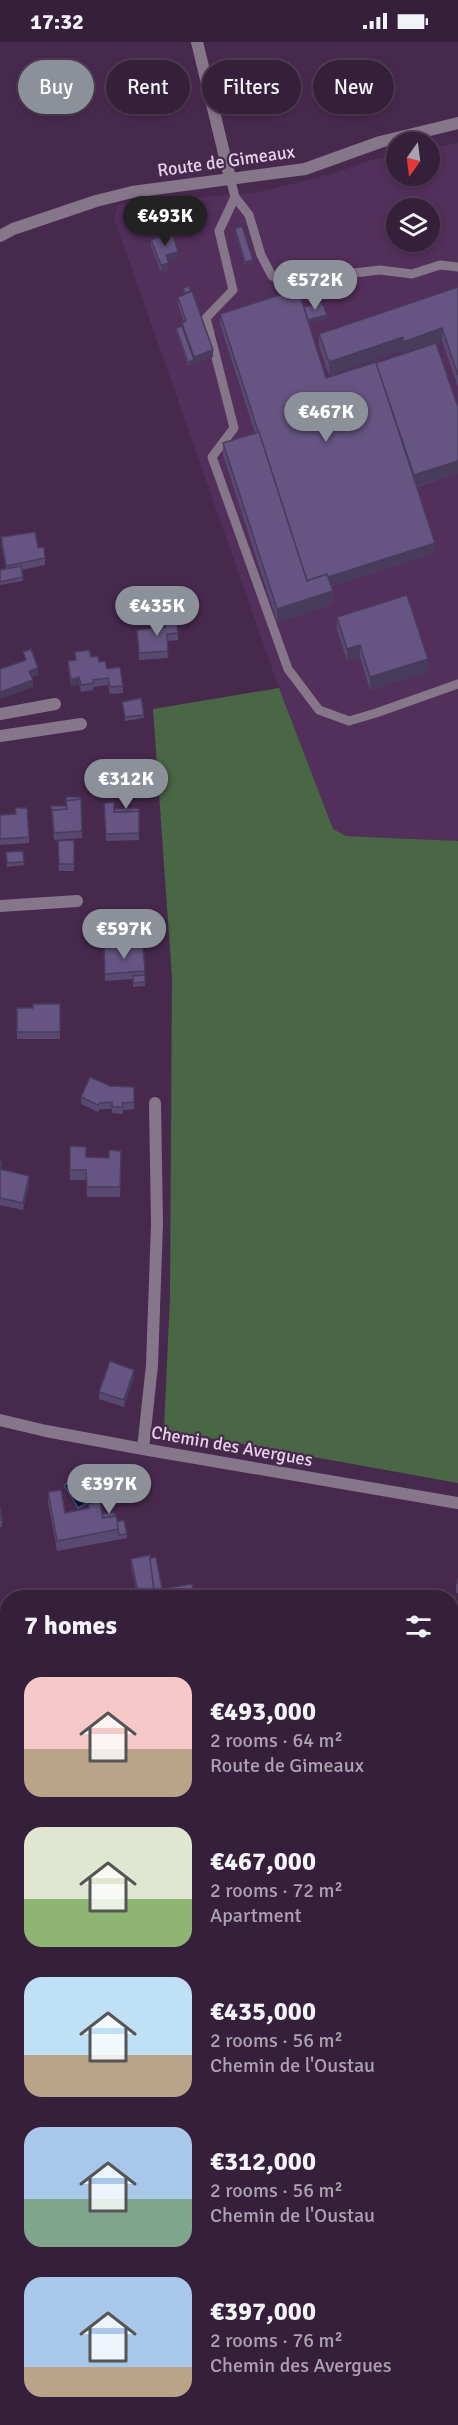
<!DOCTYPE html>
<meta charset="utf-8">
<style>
body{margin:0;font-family:Signika,sans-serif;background:#3d2742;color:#f1f3f6;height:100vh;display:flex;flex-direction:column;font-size:22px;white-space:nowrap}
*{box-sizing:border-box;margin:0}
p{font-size:20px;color:#aaa2af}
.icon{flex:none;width:33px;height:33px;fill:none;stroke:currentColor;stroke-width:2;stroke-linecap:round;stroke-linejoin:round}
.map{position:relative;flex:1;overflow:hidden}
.panel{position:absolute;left:0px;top:1548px;width:459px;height:836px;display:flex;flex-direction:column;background:#361f3a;border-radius:24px 24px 0 0;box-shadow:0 3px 9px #0003,0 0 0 2px #503d54}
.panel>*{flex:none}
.banner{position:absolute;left:18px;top:18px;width:423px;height:54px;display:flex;gap:12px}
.needle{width:39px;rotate:194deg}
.controls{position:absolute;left:386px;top:90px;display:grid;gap:12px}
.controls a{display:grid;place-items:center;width:54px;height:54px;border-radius:50%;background:#361f3a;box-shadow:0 3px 9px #0003,0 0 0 2px #503d54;font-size:30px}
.price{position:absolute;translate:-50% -51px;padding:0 14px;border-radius:21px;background:#8c9099;color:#fff;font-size:20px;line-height:39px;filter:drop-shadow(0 2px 3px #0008)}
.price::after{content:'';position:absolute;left:50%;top:36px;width:18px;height:14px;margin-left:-9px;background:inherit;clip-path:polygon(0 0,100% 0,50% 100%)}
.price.active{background:#222;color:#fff}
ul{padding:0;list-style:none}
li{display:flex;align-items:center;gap:18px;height:150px;padding:0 24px}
li span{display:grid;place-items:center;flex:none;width:168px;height:120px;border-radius:18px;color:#555}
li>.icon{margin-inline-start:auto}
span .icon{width:72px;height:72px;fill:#fffc;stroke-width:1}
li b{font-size:26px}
h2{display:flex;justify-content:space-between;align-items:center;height:72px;padding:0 24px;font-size:26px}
.tag{padding:0 21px;border-radius:27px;background:#361f3a;box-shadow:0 3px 9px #0003,0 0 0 2px #503d54;font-size:21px;line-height:54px}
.tag.active{background:#8c9099;color:#fff}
.status{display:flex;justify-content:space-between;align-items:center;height:42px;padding:0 30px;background:#361f3a;direction:ltr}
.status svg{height:16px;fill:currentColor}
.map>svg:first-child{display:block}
.built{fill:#532f5b;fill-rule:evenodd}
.green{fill:#496744}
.water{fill:#051d4a;stroke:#485379;stroke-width:1.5}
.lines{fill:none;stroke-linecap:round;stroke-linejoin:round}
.service{stroke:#867689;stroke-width:9}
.minor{stroke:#867689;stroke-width:12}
.tertiary{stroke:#867689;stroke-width:12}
.wall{fill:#584971}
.shaded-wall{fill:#473c5c}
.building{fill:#665583;stroke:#473c5c;stroke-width:1.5}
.labels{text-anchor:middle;stroke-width:4.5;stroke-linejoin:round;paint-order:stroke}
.street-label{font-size:18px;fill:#e5d2e8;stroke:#48294e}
</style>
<div class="status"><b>17:32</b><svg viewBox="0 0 49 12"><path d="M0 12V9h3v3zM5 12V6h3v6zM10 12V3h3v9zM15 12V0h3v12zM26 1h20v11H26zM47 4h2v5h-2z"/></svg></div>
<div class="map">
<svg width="458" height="2383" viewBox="0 0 458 2383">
<rect width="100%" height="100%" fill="#48294e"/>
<path class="built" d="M458 101V799L346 794 333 787 280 649 114 176 118 163 258 150 325 134 375 117 396 113V134H429V107ZM396 166H429V200H396Z"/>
<polygon class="green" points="279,646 333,787 346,794 458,799 458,1441 164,1388 170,1255 172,935 153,667"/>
<polygon class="water" points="77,1435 91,1459 78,1466 64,1443"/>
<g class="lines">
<g class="service">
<polyline points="230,136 235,155 249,173 261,213 272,234 291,241 311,236 380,228 412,232 440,223 458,225"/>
<polyline points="235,155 219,189 233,248 206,276 234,386 212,415 288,627 319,668 349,679 376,671 458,642"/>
</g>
<g class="minor">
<polyline points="197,0 230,136"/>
<polyline points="0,672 55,662"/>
<polyline points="0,694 81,682"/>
<polyline points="0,864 77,859"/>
<polyline points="0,1378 46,1389 143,1407 458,1461"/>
<polyline points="143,1407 152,1323 157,1182 155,1061"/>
<polyline points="0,1697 8,1697"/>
</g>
<polyline class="tertiary" points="0,194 13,187 96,159 132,150 305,127 380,100 458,81"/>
</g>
<g class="wall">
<polygon points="235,187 253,221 245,224 235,190"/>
<polygon points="151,198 178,217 169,219 169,228 161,230 151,204"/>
<polygon points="458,245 458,345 442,299 419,306 458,431 417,445 435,511 331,544 333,562 277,580 223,413 223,401 255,391 220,282 220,272 304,265 327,276 309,281 326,336 403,312 403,307 329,333 319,304 319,292"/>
<polygon points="183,246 191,250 213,315 188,324 176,289 176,286 182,284 182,281 184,280 178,262 178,255 184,252"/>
<polygon points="1,495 38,506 45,516 45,523 22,528 23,539 0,543 0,528 6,527 1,502"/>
<polygon points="337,575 428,630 370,648 360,615 347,619 337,587"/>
<polygon points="164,576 178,591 178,598 167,599 168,616 139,618 137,588 164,585"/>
<polygon points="75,610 91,615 107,627 123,644 123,651 110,652 108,643 93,645 93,648 81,650 79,642 71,645 68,626 68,619 75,618"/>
<polygon points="122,660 144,673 144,676 125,679"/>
<polygon points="81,757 82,796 54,798 51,764 66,764"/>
<polygon points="104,761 114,767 139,766 139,798 106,799"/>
<polygon points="0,773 29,795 29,801 0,803"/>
<polygon points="74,798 74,829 59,829 58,806"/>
<polygon points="23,809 24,823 7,825 6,810"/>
<polygon points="143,903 145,944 133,945 133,937 105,939 104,906"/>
<polygon points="60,962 60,997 17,997 17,966 33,966"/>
<polygon points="110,1044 134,1045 134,1067 123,1068 123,1072 112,1071 112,1067 100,1067 98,1070 81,1062 81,1055"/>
<polygon points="70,1104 86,1115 109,1116 121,1109 120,1155 87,1155 86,1138 70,1138"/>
<polygon points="0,1120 2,1128 29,1141 23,1168 0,1163"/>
<polygon points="134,1334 124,1365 99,1357 99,1350"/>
<polygon points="94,1431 111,1454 111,1458 100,1459 102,1472 117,1480 127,1492 127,1496 57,1509 48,1460 48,1450 65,1471 88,1467 88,1462 99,1460"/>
<polygon points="0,1464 2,1478 2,1485 0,1485"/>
<polygon points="131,1517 162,1547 194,1556 138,1556 131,1524"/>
<polygon points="458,1535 458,1551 456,1551 456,1544"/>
<polygon points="452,1662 454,1692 452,1692"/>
<polygon points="0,1762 8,1762 8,1793 0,1794"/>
</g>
<g class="shaded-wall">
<polygon points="178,210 178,217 166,220 166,213"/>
<polygon points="253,218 253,221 245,224 245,220"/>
<polygon points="169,221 169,228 161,230 161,223"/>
<polygon points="327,273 327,276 306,282 306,278"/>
<polygon points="442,286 442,299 403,312 403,307 329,333 329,320 403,295"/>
<polygon points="213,308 213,315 188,324 188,320 194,318 194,315"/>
<polygon points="458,419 458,431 414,445 414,433"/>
<polygon points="435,501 435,511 307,551 307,541"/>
<polygon points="333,549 333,562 277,580 277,567"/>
<polygon points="360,603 360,615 347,619 347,607"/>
<polygon points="428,617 428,630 370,648 370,635"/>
<polygon points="38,626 38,633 29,636 29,629"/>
<polygon points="79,635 79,642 71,645 71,638"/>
<polygon points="33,638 33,645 0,657 0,650"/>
<polygon points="29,1134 29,1141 23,1168 23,1161"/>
<polygon points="134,1328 134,1334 124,1365 124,1358"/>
</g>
<g class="building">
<polygon points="242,184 253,218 245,220 235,187"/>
<polygon points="172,190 178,210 166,213 169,221 161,223 151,198"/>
<polygon points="189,244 191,249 185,251 183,246"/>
<polygon points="458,245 458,333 442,286 403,300 403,295 329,320 319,292"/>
<polygon points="298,247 326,336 376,320 435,501 328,535 327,532 307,539 220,272"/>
<polygon points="192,249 213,308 194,315 182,281 186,279 178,255"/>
<polygon points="322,260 327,273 308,278 304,265"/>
<polygon points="182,284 194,318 188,320 176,286"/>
<polygon points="436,301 458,365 458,419 414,433 376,321"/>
<polygon points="259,390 307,539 327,532 333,549 277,567 223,401"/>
<polygon points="35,490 38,506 44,505 45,516 6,524 1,495"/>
<polygon points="21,524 23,535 0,540 0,528"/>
<polygon points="407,553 428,617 370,635 360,603 347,607 337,575"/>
<polygon points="176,574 178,591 167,592 168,609 139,611 137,588 165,585 164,576"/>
<polygon points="31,607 38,626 29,629 33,638 0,650 0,627 26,618 23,610"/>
<polygon points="89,608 91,615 98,614 99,620 105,619 107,627 120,625 123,644 110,645 108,636 93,638 93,641 81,643 79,635 71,638 68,619 76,618 75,610"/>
<polygon points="141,656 144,673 125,675 122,660"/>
<polygon points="66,755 80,755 80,757 66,759 66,762"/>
<polygon points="81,757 82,789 54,791 52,768 67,767 66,759"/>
<polygon points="114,760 114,770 139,769 139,791 106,792 104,761"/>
<polygon points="51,764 66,764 67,767 52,768 52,771"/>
<polygon points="15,766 27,766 29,795 0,797 0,773 16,772"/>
<polygon points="139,766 139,769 114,770 114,767"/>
<polygon points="74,798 74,822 59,822 58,799"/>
<polygon points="23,809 24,820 7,821 6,810"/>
<polygon points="143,903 145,929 105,932 104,906"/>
<polygon points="145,933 145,940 133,941 133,934"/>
<polygon points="33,962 60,962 60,990 17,990 17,966 33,966"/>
<polygon points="90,1035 110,1044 134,1045 134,1060 122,1061 123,1065 112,1065 112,1060 100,1061 98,1063 81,1055"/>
<polygon points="70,1104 86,1105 86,1115 109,1116 109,1108 121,1109 120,1145 87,1145 86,1128 70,1128"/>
<polygon points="0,1120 2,1120 0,1127 29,1134 23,1161 0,1156"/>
<polygon points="110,1319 134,1328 124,1358 99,1350"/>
<polygon points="107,1429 111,1454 99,1456 94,1431"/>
<polygon points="61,1448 65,1471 89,1466 88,1462 100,1459 103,1476 116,1473 119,1487 57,1499 48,1450"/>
<polygon points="0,1464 2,1478 0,1478"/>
<polygon points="114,1470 115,1474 103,1476 102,1472"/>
<polygon points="124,1478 127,1492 119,1493 117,1480"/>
<polygon points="150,1513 155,1556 139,1556 131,1517"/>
<polygon points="156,1515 162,1547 192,1542 194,1556 155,1556 150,1516"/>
<polygon points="84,1549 85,1554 108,1550 110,1556 76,1556 75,1550"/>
<polygon points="452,1662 454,1685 452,1685"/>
<polygon points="0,1762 8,1762 8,1786 0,1787"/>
</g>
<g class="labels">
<g class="street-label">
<text transform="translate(226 119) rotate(-8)" y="6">Route de Gimeaux</text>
<text transform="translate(232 1404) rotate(10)" y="6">Chemin des Avergues</text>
</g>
</g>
</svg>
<div class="controls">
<a><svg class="needle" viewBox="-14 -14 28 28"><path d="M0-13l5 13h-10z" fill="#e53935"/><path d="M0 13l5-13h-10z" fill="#aaa2af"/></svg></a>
<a><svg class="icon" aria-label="layers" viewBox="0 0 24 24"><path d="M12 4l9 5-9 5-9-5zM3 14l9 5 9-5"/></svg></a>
</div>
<b class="price active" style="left:165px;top:205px">€493K</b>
<b class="price" style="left:315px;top:269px">€572K</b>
<b class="price" style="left:326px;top:401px">€467K</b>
<b class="price" style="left:157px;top:595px">€435K</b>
<b class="price" style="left:126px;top:768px">€312K</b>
<b class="price" style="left:124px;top:918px">€597K</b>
<b class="price" style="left:109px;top:1473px">€397K</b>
<div class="banner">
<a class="tag active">Buy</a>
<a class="tag">Rent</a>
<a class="tag">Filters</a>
<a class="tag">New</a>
</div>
<section class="panel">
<h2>7 homes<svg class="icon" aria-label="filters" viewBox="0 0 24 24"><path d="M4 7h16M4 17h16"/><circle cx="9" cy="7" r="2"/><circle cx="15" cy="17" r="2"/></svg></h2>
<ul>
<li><span style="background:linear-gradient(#f6c9c9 60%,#b9a48a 0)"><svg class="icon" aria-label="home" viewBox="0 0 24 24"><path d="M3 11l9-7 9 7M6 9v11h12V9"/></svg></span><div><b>€493,000</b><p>2 rooms · 64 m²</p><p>Route de Gimeaux</p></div></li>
<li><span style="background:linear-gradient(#dfe7d0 60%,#8fb573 0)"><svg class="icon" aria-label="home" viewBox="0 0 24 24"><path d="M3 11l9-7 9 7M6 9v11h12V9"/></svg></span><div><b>€467,000</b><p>2 rooms · 72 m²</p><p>Apartment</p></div></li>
<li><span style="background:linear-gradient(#bfe0f5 65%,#b9a48a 0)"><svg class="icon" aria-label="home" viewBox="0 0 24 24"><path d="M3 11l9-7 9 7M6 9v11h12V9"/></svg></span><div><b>€435,000</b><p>2 rooms · 56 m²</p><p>Chemin de l'Oustau</p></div></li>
<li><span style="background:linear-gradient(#a9c7e8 60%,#7fa58c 0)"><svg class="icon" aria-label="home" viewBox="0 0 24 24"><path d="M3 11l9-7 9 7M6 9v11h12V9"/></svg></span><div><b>€312,000</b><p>2 rooms · 56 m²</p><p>Chemin de l'Oustau</p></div></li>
<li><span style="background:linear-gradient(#a9c7e8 75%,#b9a48a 0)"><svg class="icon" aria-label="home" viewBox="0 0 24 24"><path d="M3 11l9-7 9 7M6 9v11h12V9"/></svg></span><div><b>€397,000</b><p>2 rooms · 76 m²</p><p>Chemin des Avergues</p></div></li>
</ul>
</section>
</div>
